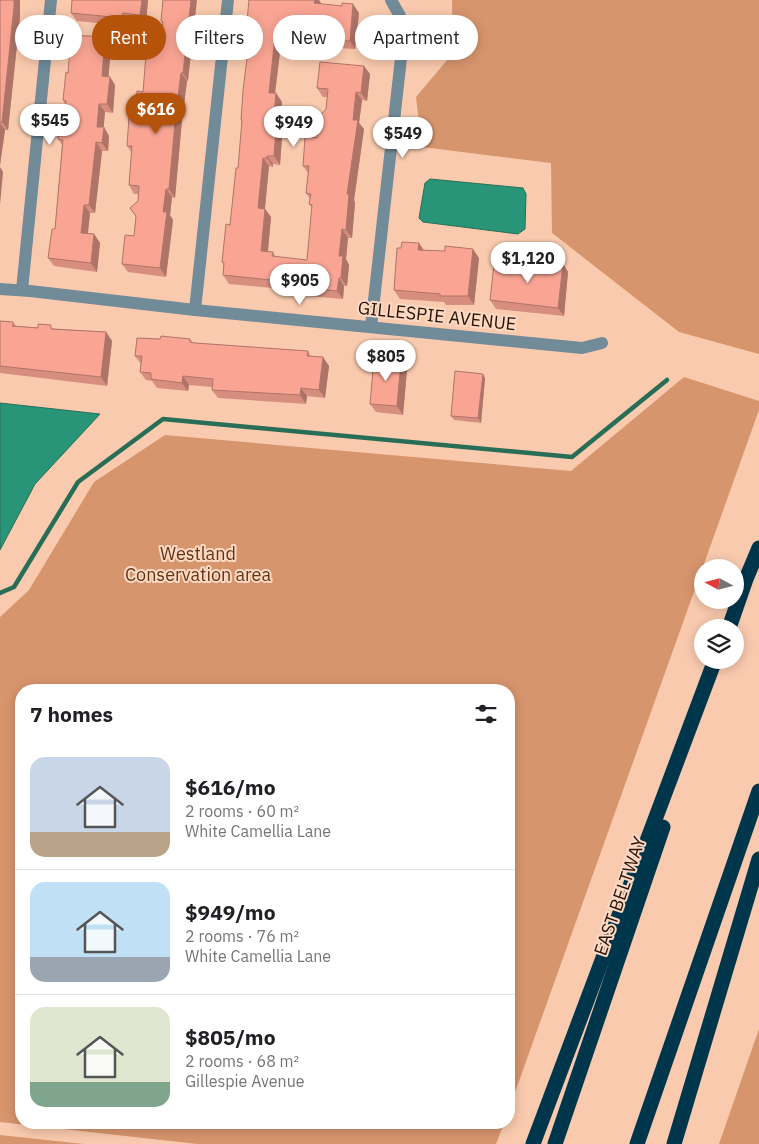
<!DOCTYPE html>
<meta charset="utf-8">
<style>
body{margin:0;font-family:"IBM Plex Sans",sans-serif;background:#f2f2f2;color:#202124;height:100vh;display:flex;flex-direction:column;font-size:19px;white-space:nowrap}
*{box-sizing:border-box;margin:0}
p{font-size:16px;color:#757577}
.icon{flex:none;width:28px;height:28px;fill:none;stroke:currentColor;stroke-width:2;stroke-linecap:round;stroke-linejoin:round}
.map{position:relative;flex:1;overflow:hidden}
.side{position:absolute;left:15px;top:684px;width:500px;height:445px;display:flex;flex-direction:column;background:#fff;border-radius:20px;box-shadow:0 2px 12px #0003}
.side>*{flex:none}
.top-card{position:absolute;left:15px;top:15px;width:500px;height:45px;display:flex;gap:10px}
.needle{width:32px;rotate:277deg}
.controls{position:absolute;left:694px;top:559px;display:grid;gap:10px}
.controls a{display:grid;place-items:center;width:50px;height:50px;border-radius:50%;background:#fff;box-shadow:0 2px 12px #0003;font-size:25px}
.price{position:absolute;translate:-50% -42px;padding:0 11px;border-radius:18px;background:#fff;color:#222;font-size:16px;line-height:32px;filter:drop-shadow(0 1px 2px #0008)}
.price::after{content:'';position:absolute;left:50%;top:30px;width:15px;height:11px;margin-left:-8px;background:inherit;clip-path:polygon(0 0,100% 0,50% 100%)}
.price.on{background:#b45309;color:#fff}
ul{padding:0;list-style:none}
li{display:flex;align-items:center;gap:15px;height:125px;padding:0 15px}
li+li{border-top:1px solid #e0e0e0}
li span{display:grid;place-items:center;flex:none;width:140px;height:100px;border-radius:15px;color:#555}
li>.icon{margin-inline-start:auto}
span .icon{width:60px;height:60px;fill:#fffc;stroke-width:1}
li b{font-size:21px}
h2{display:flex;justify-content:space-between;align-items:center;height:60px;padding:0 15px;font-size:21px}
.tag{padding:0 18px;border-radius:22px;background:#fff;box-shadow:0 2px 12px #0003;font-size:18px;line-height:45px}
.tag.on{background:#b45309;color:#fff}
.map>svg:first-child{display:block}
.green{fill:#d7956d}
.water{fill:#289579;stroke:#286e56}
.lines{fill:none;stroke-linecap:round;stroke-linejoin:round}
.stream{stroke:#286e56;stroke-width:4.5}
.minor{stroke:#718b99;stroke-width:12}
.highway{stroke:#00364c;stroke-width:15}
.wall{fill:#d78e7f}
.shaded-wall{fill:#af7468}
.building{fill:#faa594;stroke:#af7468}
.labels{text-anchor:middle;stroke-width:4;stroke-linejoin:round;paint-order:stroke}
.street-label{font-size:18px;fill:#281306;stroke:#fedac5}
.park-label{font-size:18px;fill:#633413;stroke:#fedac5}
</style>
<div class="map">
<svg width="759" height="1144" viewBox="0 0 759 1144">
<rect width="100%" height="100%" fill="#f9caae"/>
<g class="green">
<polygon points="452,0 759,0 759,354 679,332 552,233 551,163 422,147 416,97 453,53"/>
<polygon points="684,377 759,401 759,410 509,1109 509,690 21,690 21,1122 504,1123 496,1144 197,1144 0,1122 0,617 29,590 94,482 165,435 571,471"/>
<polygon points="759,1029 759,1144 719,1144"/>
<polygon points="0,1135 84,1144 0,1144"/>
</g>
<g class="water">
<polygon points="430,179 523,188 526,194 525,229 518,234 423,222 419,218 425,183"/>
<polygon points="0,403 100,414 35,484 0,550"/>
</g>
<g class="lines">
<polyline class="stream" points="0,593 14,587 78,482 163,419 572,457 667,380"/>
<g class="minor">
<polyline points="0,289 30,291 195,310 582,348 602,343"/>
<polyline points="22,290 51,0"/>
<polyline points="195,310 228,0"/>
<polyline points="371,327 401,58 400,16 391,0"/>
</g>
<g class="highway">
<polyline points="729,628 746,579 759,548"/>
<polyline points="533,1144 715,660"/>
<polyline points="555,1144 663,827"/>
<polyline points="637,1144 759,791"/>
<polyline points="674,1144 759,859"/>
</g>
</g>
<g class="wall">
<polygon points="0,0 20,16 8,130 5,130 0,165"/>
<polygon points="148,0 146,23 128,21 128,26 77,21 71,13"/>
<polygon points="163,0 188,81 187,81 182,120 175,198 172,197 170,215 173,220 166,277 128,272 122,264 134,236 136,217 130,208 138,201 139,194 134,194 129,185 132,153 127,146 134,118 161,42 163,24 161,21"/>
<polygon points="321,3 321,4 359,13 355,49 281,44 275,93 282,102 280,120 283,124 280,165 273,164 273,167 269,166 265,209 271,217 268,252 273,252 276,257 307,260 312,208 309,204 310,199 306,193 308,173 303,166 317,138 326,109 327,97 323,97 317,88 370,74 367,101 362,100 359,123 364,129 354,200 355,203 352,238 348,238 346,259 349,265 347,286 344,286 343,299 296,295 293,290 229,284 223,275 224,265 222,262 230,225 238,168 242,122 241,120 249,36 246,32"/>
<polygon points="105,37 111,46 108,77 110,77 115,85 113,113 105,112 103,127 109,136 108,151 102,151 95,213 90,213 88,233 94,234 100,243 97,272 54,266 48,258 55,229 62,145 58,139 63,129 65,104 63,100 68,73"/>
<polygon points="423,250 479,258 474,305 446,305 444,302 400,299 394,290"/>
<polygon points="563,264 568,272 564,316 496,309 490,300 535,268"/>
<polygon points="0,321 13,322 16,326 106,332 112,341 107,386 0,373"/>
<polygon points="160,339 190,339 193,343 308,351 311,356 329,366 325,398 307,396 306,404 218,398 212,390 212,387 189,385 188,391 157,388 152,381 146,380 140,372 141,364 135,356"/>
<polygon points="407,370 403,415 376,412 370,404"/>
<polygon points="485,378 481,423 454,420 451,416"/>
</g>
<g class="shaded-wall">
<polygon points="14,0 20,0 20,16 8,130 2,122"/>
<polygon points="142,0 148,0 146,23 140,15"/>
<polygon points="191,0 197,0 188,81 183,73"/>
<polygon points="315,0 319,0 321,3 320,12 314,3"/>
<polygon points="353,4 359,13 355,49 350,41"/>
<polygon points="123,13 128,21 128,26 122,18"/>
<polygon points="275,36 281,44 274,101 269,93"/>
<polygon points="105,37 111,46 108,84 102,76"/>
<polygon points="364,66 370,74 367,101 361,93"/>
<polygon points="181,73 187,81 182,120 175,198 169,189 176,112"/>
<polygon points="110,77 115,85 113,113 107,104"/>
<polygon points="356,92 362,100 359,123 364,129 354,200 355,203 352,238 346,230 347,194"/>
<polygon points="276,93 282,102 280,120 283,124 280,165 274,156 274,115"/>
<polygon points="99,104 105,112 103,135 97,127"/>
<polygon points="0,123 5,130 0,165"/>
<polygon points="104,127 109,136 108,151 102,143"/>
<polygon points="96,142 102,151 95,213 89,205"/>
<polygon points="267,156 273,164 273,167 267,158"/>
<polygon points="263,158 269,166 264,217 258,208"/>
<polygon points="0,167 3,172 0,205"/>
<polygon points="166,189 172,197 170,215 173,220 166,277 160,268 163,212"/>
<polygon points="84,205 90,213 87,241 81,233"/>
<polygon points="265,209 271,217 267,260 261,251"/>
<polygon points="342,229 348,238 346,259 349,265 347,286 341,278 339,256"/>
<polygon points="94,234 100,243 97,272 91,263"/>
<polygon points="419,243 425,252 418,250"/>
<polygon points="473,249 479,258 474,305 468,296"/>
<polygon points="563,264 568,272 564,316 558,308"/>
<polygon points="339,278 344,286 343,299 337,291"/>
<polygon points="106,332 112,341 107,386 101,377"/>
<polygon points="323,357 329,366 325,398 319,390"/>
<polygon points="401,361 407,370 403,415 397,406"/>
<polygon points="483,374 485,378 481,423 478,418"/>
<polygon points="183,376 189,385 188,391 182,383"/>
<polygon points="301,388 307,396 306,404 300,395"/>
</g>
<g class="building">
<polygon points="0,0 14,0 14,7 2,122 0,122"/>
<polygon points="72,0 142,0 140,15 123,13 122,18 71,13"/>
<polygon points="163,0 191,0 183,73 181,73 176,112 169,189 166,189 163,212 167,212 160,268 122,264 125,235 134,236 136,216 130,208 138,201 139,186 129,185 132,146 127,146 129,117 134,118 137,91 143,92 147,42 161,42 163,22 161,21"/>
<polygon points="249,0 315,0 314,3 342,6 342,3 353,4 350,41 275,36 269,93 276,93 274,115 277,115 274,156 267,156 267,158 263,158 258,208 265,209 261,251 273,252 272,256 307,260 312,205 309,204 311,194 306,193 309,166 303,166 305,137 317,138 319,117 326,109 328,89 317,88 320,62 364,66 361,93 356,92 353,120 358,120 347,194 349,194 346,230 342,229 339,256 343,256 341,278 339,278 337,291 290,286 291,282 223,275 224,263 222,262 226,224 230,225 236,168 238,168 242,120 241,120 243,91 250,32 246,32"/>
<polygon points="71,35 105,37 102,76 110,77 107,104 99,104 97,127 104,127 102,143 96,142 89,205 84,205 81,233 94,234 91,263 48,258 52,229 55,229 63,140 58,139 59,129 63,129 66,101 63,100 66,72 68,73"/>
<polygon points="402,242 419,243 418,250 445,251 445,246 473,249 468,296 440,296 440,294 394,290 397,248 401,248"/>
<polygon points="536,261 563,264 558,308 490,300 494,264 535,268"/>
<polygon points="0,321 13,322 13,324 14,325 12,326 38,328 38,324 51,325 51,329 106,332 101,377 0,366"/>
<polygon points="161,336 190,339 190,342 195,343 308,351 307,356 323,357 319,390 301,388 300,395 212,390 213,379 183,376 182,383 151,379 151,373 140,372 142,356 135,356 137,338 160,339"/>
<polygon points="374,359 401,361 397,406 370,404"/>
<polygon points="455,371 483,374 478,418 451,416"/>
</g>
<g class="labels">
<g class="street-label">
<text transform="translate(437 316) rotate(6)" y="6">GILLESPIE AVENUE</text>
<text transform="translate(620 896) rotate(-71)" y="6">EAST BELTWAY</text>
</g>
<g class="park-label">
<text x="198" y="560">Westland<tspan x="198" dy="21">Conservation area</tspan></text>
</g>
</g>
</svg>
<div class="controls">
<a><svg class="needle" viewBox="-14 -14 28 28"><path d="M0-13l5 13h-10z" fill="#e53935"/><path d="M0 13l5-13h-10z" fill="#757577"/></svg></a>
<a><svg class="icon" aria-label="layers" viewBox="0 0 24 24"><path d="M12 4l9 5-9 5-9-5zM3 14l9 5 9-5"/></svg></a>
</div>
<b class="price on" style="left:156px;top:135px">$616</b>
<b class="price" style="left:50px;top:146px">$545</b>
<b class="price" style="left:294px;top:148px">$949</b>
<b class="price" style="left:403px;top:159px">$549</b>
<b class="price" style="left:528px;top:284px">$1,120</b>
<b class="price" style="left:300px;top:306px">$905</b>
<b class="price" style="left:386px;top:382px">$805</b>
<div class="top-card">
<a class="tag">Buy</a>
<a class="tag on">Rent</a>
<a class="tag">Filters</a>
<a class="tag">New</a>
<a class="tag">Apartment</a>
</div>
<section class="side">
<h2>7 homes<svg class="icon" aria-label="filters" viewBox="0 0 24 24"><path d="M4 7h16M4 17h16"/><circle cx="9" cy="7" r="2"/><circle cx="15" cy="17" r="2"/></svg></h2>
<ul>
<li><span style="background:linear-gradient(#c9d6e8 75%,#b9a48a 0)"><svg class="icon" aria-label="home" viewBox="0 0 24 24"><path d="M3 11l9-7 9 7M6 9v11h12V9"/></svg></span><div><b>$616/mo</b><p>2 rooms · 60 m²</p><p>White Camellia Lane</p></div></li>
<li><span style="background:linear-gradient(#bfe0f5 75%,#9aa5b1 0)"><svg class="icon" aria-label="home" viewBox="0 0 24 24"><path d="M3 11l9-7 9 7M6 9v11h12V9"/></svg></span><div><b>$949/mo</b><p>2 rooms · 76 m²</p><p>White Camellia Lane</p></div></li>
<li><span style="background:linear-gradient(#dfe7d0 75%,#7fa58c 0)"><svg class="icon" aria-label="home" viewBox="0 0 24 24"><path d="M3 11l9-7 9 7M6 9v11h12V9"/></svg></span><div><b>$805/mo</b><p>2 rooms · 68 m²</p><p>Gillespie Avenue</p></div></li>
</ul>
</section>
</div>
